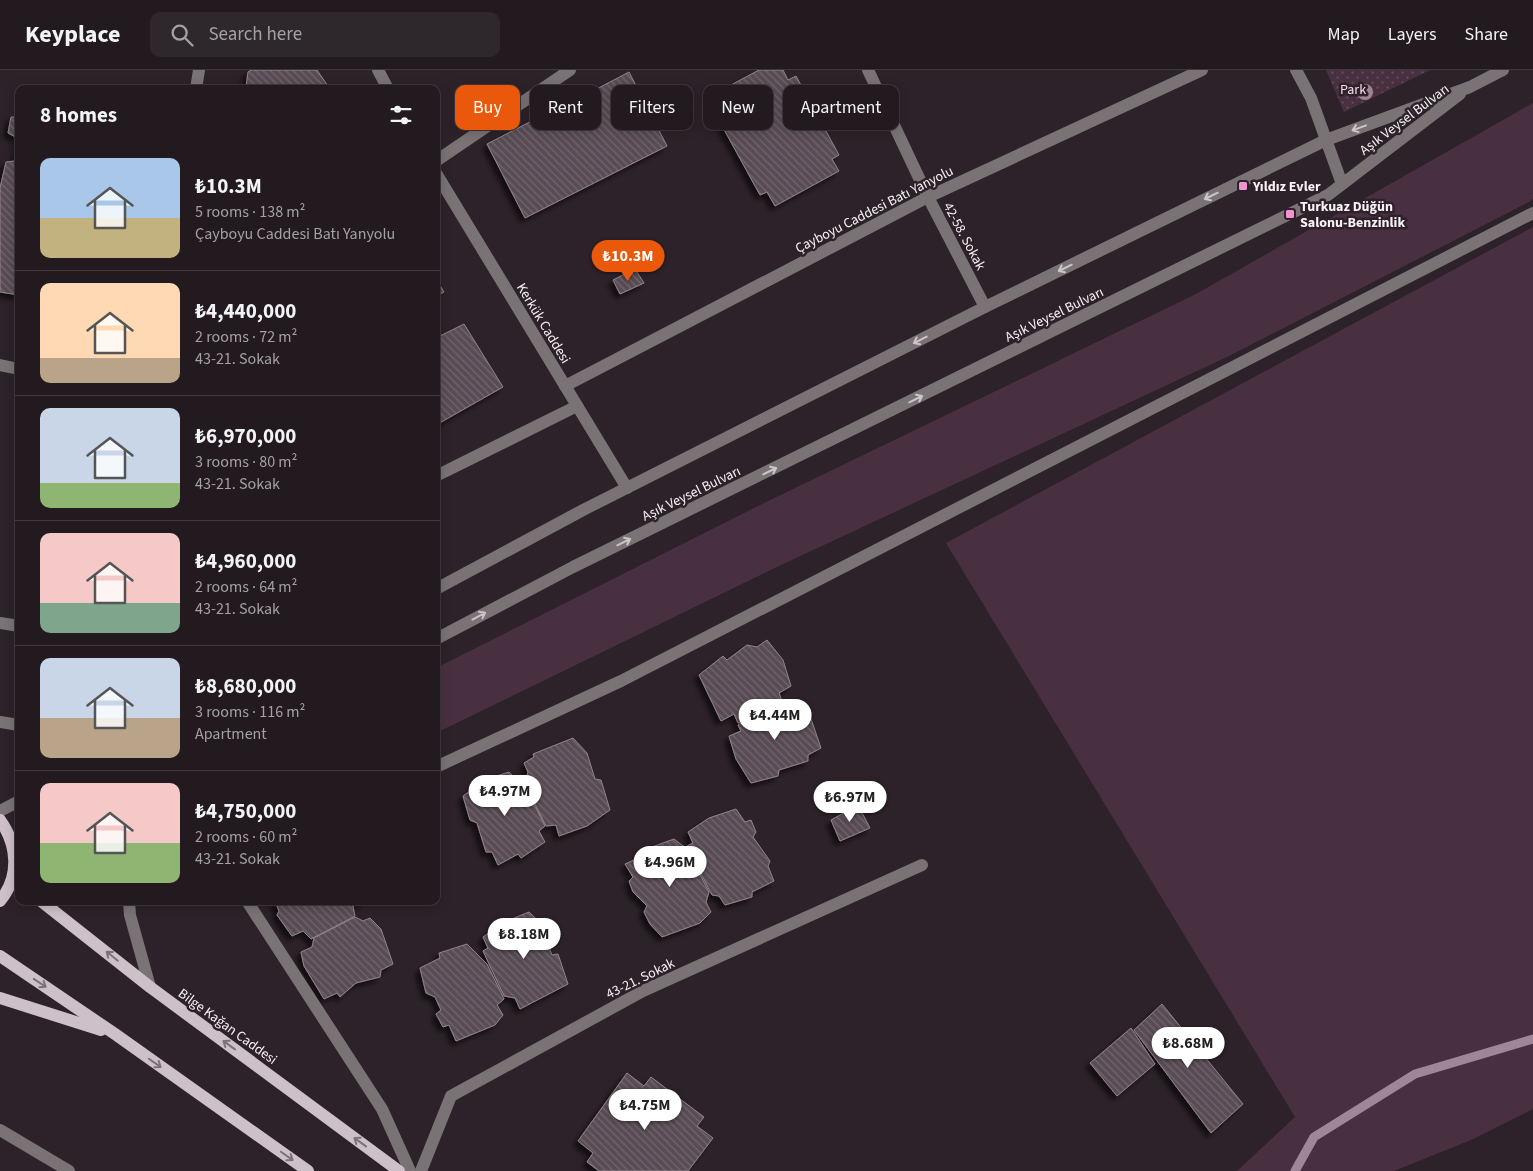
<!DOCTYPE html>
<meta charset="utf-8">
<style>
body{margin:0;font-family:"Source Sans 3",sans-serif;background:#2e272c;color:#f1f3f6;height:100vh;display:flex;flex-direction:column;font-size:19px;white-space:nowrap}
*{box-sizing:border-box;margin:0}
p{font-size:16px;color:#a2a1a4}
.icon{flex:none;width:28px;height:28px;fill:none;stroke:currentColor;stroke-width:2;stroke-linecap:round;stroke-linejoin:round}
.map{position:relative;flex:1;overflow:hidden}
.panel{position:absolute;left:15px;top:15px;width:425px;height:820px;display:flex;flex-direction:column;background:#221a1f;border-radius:10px;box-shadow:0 2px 12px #0003,0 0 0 1px #3f383d}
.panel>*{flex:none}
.banner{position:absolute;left:455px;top:15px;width:475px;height:45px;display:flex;gap:10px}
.price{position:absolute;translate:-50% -42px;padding:0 11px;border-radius:18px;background:#fff;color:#222;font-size:16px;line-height:32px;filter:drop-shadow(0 1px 2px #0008)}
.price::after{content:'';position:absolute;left:50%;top:30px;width:15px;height:11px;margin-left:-8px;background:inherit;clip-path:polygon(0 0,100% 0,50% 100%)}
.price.current{background:#ea580c;color:#fff}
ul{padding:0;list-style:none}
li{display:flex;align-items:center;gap:15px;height:125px;padding:0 25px}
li+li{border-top:1px solid #3f383d}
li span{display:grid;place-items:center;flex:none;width:140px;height:100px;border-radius:10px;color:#555}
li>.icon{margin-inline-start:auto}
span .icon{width:60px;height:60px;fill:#fffc;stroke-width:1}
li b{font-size:21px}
h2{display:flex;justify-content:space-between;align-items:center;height:60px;padding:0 25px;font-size:21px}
.pill{padding:0 18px;border-radius:10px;background:#221a1f;box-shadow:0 2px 12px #0003,0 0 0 1px #3f383d;font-size:18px;line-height:45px}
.pill.current{background:#ea580c;color:#fff}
header{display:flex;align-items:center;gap:30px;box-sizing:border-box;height:70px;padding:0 25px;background:#221a1f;border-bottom:1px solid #3f383d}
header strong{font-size:24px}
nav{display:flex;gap:28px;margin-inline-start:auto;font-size:18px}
.search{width:350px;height:45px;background:#2e272c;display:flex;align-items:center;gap:12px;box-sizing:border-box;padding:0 18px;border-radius:10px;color:#a2a1a4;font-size:19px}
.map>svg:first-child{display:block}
.grass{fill:#493040}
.park{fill:url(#park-dots)}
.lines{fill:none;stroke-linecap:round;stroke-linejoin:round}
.stream{stroke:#9f8896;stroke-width:9}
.building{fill:url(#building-back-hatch);stroke:#92848c;filter:url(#shadow)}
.minor{stroke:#797376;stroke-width:12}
.major{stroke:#cdc0c8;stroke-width:12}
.tree{fill:#9e8695}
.oneway{stroke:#ccc5c9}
.oneway2{stroke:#7d7178}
.poi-dot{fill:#f491d3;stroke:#2d2229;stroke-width:2}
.labels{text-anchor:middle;stroke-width:5;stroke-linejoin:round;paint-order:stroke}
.park-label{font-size:14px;fill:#fad8ed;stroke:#2d2229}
.street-label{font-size:14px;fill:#f9f1f6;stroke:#2d2229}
.poi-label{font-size:14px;font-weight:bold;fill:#f9f1f6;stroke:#2d2229;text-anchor:start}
</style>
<header>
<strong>Keyplace</strong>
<div class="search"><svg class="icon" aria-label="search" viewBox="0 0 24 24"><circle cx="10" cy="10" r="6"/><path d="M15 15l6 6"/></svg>Search here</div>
<nav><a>Map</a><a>Layers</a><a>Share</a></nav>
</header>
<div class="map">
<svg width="1533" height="1101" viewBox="0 0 1533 1101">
<defs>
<pattern id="park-dots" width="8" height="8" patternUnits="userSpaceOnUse" patternTransform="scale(1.25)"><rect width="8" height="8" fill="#493040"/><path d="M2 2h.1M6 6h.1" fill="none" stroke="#644e5c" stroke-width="1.8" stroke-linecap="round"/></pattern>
<pattern id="building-back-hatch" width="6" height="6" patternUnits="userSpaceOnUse" patternTransform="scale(1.25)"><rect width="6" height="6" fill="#594c54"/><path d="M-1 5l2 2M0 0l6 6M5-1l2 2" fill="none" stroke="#72666d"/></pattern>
<filter id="shadow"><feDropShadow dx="-4.5" dy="4.5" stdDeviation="2.5" flood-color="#0009"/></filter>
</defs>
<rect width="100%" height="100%" fill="#2d2229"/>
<g class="grass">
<polygon points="1533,33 1533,129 1527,133 1227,287 781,495 436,663 436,598 756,437 1196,224"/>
<polygon points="1533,157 1533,1039 1471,1070 1394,1101 1237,1101 1295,1047 946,473"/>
</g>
<polygon class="park" points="1326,0 1430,0 1344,42"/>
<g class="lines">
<polyline class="stream" points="1295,1101 1314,1067 1415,1004 1533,969"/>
</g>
<g class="building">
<polygon points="251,0 317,0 330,19 243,19 246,17 248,2"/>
<polygon points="759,0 783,0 788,10 796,6 839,85 832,89 839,101 775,136 767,122 760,125 715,43 724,38 716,23"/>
<polygon points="629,2 667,76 525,148 487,74 553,40 562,58 575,52 570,33"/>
<polygon points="11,47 19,47 19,69 8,63"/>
<polygon points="19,71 19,225 0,222 0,118 6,92 15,91"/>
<polygon points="635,199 644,213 620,224 613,210"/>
<polygon points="436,209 444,222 436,226"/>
<polygon points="464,254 503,317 436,355 436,268"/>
<polygon points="767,570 783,590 791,616 779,623 782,631 738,653 734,644 721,651 699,605 723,586 727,590 747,575 757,577"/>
<polygon points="798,632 809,643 821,678 808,685 808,691 779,700 778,706 751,713 736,689 729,666 741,661 738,655 762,642 782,633 787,638"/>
<polygon points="573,668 587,683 595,709 601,710 610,740 587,756 559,766 556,755 546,756 525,714 528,702 524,693 534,687 533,684"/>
<polygon points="509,702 527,720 545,756 539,761 545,772 521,788 518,784 498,795 492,782 486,782 477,753 470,750 463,726 487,709"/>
<polygon points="858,735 870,758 840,771 831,750"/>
<polygon points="736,739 745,752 751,750 756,762 753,767 770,791 768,796 774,811 752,822 752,827 725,835 719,826 712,825 687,776 693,773 688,762 709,748"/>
<polygon points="674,769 687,779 709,822 706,832 711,842 700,853 662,867 650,854 644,842 647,836 633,822 629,811 633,807 625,794 647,784 649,778"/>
<polygon points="275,831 365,831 365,832 353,836 355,846 311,869 303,861 292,866 277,845 279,841"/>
<polygon points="529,842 546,858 550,868 547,873 552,885 558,884 568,914 520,939 515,928 504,926 483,881 488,878 483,867 493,860 492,857"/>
<polygon points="355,847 363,851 370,848 381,859 393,894 381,900 380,907 356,913 340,927 337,923 324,929 304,896 301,882 312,877 314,868"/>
<polygon points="467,874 487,894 504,929 497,935 503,945 495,955 456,971 449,955 443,957 436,944 441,940 435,927 426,923 420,898 440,888 439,883"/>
<polygon points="1162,934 1243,1034 1211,1063 1134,960"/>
<polygon points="1131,958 1155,994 1117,1026 1090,993"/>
<polygon points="627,1003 644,1016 651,1007 704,1047 697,1056 713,1068 688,1101 599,1101 587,1092 593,1083 578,1071"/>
</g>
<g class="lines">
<g class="minor">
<polyline points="378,0 388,19"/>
<polyline points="868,0 928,127 985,237"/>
<polyline points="1296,0 1311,28 1342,114"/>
<polyline points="196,19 199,0"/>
<polyline points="436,91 570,0"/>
<polyline points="436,103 627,418"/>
<polyline points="0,295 19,299"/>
<polyline points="565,316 928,127 1202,0"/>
<polyline points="436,406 577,336"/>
<polyline points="436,519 585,439 985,237 1326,70 1470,17 1503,0"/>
<polyline points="0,553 19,556"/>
<polyline points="436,569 573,497 1328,125 1460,24"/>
<polyline points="0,652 19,655"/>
<polyline points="436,697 621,611 1533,143"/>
<polyline points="0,741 19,731"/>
<polyline points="129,831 130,845 150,917"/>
<polyline points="247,831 382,1039 410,1101"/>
<polyline points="0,1060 69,1101"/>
<polyline points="421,1101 451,1026 643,921 922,795"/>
</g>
<g class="major">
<path d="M0 750C18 775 20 807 0 831"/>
<polyline points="41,831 150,917 399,1101"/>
<polyline points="0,886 115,964 308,1101"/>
<polyline points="0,928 101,960"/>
</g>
</g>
<circle class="tree" cx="1365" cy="22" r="8"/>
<defs><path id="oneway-shaft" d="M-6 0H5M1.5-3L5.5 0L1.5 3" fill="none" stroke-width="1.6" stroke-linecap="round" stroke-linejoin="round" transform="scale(1.25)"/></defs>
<g class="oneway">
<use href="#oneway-shaft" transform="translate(1359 58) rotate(160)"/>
<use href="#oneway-shaft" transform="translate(1211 126) rotate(154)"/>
<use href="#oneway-shaft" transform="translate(1065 198) rotate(154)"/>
<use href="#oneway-shaft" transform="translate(920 270) rotate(153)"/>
<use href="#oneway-shaft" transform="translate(916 329) rotate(-26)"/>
<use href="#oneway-shaft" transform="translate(770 401) rotate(-26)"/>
<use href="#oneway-shaft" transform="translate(624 472) rotate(-26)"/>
<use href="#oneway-shaft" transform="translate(479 546) rotate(-28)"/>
</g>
<g class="oneway2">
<use href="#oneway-shaft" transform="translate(112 886) rotate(-141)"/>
<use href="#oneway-shaft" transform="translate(40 913) rotate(34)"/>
<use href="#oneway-shaft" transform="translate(229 975) rotate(-144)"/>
<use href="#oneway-shaft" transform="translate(155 993) rotate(35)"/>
<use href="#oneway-shaft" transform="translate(360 1072) rotate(-144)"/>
<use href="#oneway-shaft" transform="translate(287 1086) rotate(35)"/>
</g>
<g class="poi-dot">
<rect x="1238" y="111" width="10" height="10" rx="2.5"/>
<rect x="1285" y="139" width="10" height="10" rx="2.5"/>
</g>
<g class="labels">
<g class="park-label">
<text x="1353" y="24">Park</text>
</g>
<g class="street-label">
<text transform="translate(1404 49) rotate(-37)" y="5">Aşık Veysel Bulvarı</text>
<text transform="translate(874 139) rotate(-27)" y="5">Çayboyu Caddesi Batı Yanyolu</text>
<text transform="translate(965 166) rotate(62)" y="5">42-58. Sokak</text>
<text transform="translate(1054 244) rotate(-26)" y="5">Aşık Veysel Bulvarı</text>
<text transform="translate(544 253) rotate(59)" y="5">Kerkük Caddesi</text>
<text transform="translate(691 423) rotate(-26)" y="5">Aşık Veysel Bulvarı</text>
<text transform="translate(640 908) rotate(-26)" y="5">43-21. Sokak</text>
<text transform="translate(228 956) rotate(36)" y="5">Bilge Kağan Caddesi</text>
</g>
<g class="poi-label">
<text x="1253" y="121">Yıldız Evler</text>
<text x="1300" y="141">Turkuaz Düğün<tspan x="1300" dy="16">Salonu-Benzinlik</tspan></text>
</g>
</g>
</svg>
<b class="price current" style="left:628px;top:212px">₺10.3M</b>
<b class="price" style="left:775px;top:671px">₺4.44M</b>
<b class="price" style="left:505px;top:747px">₺4.97M</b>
<b class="price" style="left:850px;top:753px">₺6.97M</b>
<b class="price" style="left:670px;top:818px">₺4.96M</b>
<b class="price" style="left:524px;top:890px">₺8.18M</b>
<b class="price" style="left:1188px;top:999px">₺8.68M</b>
<b class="price" style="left:645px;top:1061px">₺4.75M</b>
<div class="banner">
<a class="pill current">Buy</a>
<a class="pill">Rent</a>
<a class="pill">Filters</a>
<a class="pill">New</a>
<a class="pill">Apartment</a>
</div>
<section class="panel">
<h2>8 homes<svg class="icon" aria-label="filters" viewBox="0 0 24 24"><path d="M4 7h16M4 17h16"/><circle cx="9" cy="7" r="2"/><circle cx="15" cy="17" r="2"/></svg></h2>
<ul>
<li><span style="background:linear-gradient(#a9c7e8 60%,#c2b280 0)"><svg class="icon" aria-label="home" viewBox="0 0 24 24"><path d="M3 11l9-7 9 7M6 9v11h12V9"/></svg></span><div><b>₺10.3M</b><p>5 rooms · 138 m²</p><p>Çayboyu Caddesi Batı Yanyolu</p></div></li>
<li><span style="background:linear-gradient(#ffd9b3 75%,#b9a48a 0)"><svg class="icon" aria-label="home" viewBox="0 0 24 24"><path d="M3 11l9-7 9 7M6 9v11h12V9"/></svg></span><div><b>₺4,440,000</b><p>2 rooms · 72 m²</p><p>43-21. Sokak</p></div></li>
<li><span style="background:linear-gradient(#c9d6e8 75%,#8fb573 0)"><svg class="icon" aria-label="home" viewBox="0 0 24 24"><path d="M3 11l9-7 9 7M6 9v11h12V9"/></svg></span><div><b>₺6,970,000</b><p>3 rooms · 80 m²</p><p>43-21. Sokak</p></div></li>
<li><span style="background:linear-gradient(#f6c9c9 70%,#7fa58c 0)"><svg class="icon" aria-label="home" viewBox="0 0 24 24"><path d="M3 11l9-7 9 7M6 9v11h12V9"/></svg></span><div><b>₺4,960,000</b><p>2 rooms · 64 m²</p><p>43-21. Sokak</p></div></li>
<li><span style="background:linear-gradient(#c9d6e8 60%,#b9a48a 0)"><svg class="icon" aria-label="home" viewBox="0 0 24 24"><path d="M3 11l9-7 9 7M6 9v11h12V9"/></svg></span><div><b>₺8,680,000</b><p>3 rooms · 116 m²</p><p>Apartment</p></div></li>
<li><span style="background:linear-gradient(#f6c9c9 60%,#8fb573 0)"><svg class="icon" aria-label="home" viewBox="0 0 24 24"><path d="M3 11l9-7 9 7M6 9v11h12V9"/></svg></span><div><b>₺4,750,000</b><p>2 rooms · 60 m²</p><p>43-21. Sokak</p></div></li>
</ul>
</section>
</div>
